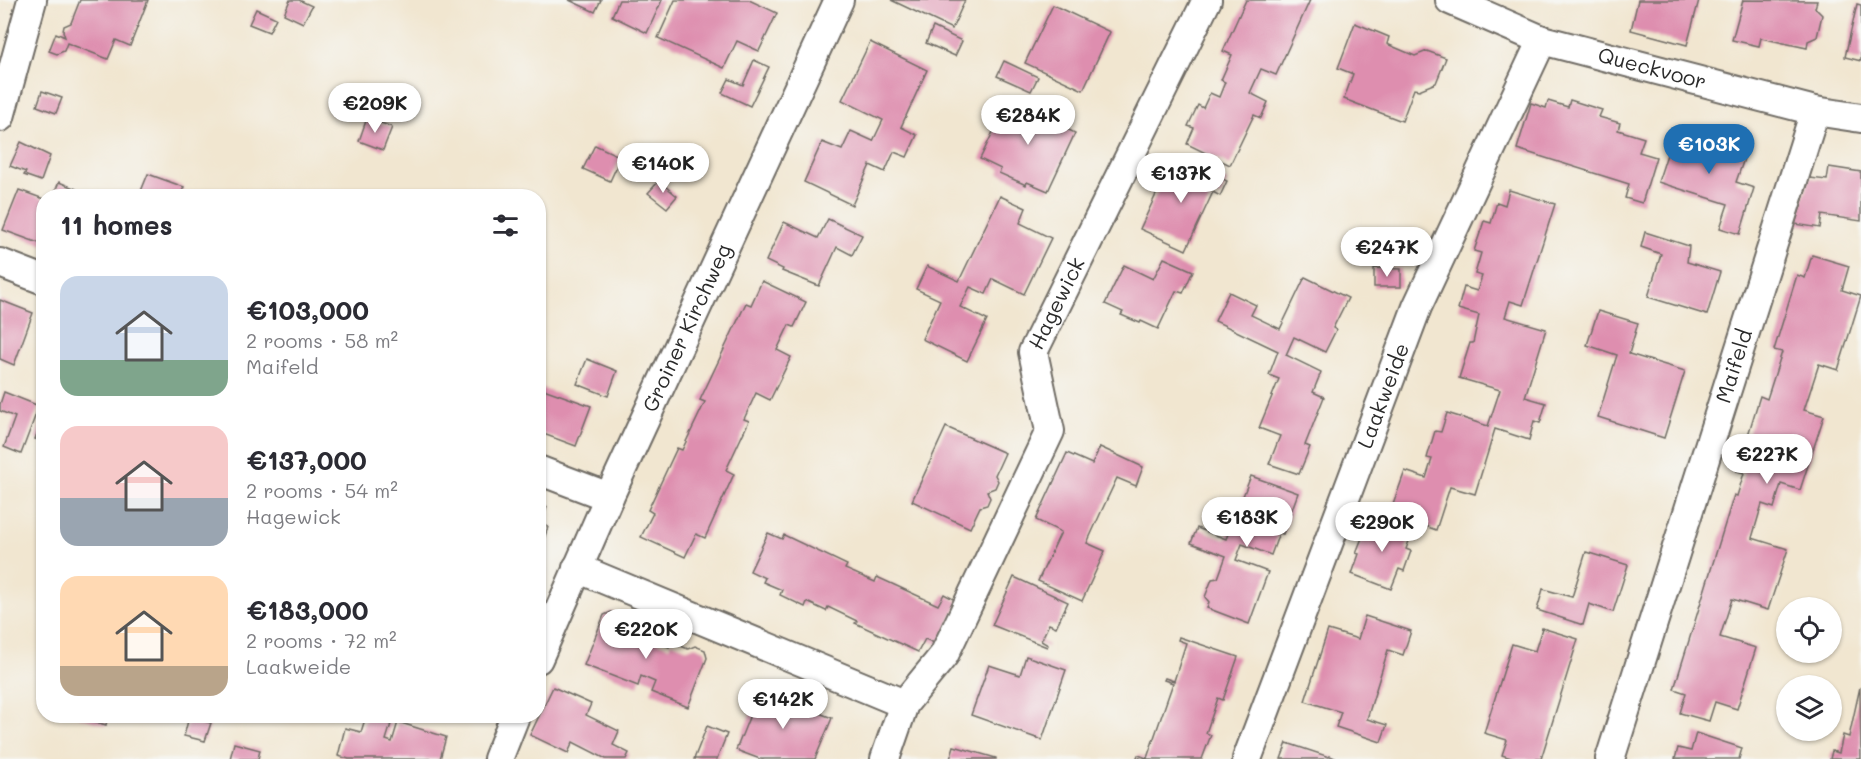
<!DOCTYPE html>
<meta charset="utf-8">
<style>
body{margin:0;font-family:Mali,sans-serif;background:#f7f7f7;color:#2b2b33;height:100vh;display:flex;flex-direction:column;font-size:22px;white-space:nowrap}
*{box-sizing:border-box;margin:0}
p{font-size:20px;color:#7c7c81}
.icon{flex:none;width:33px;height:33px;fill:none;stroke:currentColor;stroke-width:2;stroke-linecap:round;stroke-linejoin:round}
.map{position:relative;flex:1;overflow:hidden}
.side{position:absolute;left:36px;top:189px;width:510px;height:534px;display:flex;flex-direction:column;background:#fff;border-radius:24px;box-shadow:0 2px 4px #0004}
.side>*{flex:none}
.controls{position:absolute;left:1776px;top:597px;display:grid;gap:12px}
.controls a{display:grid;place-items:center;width:66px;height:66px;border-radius:50%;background:#fff;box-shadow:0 2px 4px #0004;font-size:30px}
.price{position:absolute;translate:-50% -51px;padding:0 14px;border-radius:21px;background:#fff;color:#222;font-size:20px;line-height:39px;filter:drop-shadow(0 2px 3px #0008)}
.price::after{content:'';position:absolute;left:50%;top:36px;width:18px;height:14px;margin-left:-9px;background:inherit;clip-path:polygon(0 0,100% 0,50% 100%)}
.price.active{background:#1f6fb2;color:#fff}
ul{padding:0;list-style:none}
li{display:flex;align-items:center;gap:18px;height:150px;padding:0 24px}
li span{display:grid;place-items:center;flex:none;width:168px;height:120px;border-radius:18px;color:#555}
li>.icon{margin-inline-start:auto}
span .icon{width:72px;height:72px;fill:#fffc;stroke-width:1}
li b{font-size:26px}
h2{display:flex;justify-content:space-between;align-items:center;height:72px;padding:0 24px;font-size:26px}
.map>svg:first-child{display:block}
.building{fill:#de8eaf}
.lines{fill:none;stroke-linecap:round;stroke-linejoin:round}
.minor-casing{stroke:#706c65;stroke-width:32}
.minor{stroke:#fff;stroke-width:28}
.labels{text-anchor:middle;stroke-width:6;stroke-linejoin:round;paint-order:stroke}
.street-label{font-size:21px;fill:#2b2b2b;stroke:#f6f6f2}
</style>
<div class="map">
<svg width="1861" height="759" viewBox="0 0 1861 759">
<rect width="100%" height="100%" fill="#f6f6f2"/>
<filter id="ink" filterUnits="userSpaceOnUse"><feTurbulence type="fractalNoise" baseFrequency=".0167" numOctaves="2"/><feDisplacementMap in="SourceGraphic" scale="12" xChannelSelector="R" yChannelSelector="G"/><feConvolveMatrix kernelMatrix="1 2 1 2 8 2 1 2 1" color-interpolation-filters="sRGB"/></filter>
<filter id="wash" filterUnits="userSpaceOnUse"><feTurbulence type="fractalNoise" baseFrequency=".008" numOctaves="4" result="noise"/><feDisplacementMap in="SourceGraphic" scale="24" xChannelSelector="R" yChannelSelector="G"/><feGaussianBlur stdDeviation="1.35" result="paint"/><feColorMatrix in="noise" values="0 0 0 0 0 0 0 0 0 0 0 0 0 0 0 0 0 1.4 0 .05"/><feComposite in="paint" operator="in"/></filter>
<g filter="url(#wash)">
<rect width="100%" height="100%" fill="#f1e6d0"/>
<g id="blocks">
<g class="building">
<polygon points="80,0 148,0 130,46 116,40 108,59 67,43 64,51 57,54 49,51 56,33 65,37 63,31 64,26 71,23"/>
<polygon points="290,0 299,0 312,6 303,23 284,14"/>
<polygon points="569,0 601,0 595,12"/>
<polygon points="619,0 662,0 647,33 612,16"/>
<polygon points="675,0 749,0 777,13 759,51 737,41 724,68 658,38"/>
<polygon points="891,0 965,0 952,29"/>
<polygon points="1246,0 1310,0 1276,75 1261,69 1250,93 1268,102 1261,118 1254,115 1230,165 1187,144 1194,128 1188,126 1198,105 1203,108 1210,93 1219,97 1225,82 1221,80 1232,55 1223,51"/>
<polygon points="1638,0 1699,0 1687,45 1631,30"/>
<polygon points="1743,0 1817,1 1815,8 1822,15 1817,37 1808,41 1807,48 1761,38 1759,46 1732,40"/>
<polygon points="1857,4 1861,5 1861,61 1845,57"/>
<polygon points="1053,5 1110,32 1083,90 1025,63"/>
<polygon points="256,9 276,18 269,32 249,24"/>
<polygon points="1355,23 1389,37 1387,44 1415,56 1427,51 1446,58 1436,83 1419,90 1414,89 1402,121 1344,99 1353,74 1338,68"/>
<polygon points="933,27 962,41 955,56 926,43"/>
<polygon points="870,42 927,70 901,127 917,135 907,157 894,152 885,172 870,165 852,205 804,182 822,142 842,150 851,131 873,141 883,120 842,100"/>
<polygon points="754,60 769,67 750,106 722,93 729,79 743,85"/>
<polygon points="1004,61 1038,77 1031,91 997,76"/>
<polygon points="42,91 62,98 56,113 37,106"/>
<polygon points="1570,100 1602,110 1599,117 1620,123 1618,130 1644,138 1639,152 1656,157 1642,203 1625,198 1629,184 1517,149 1531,103 1546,108 1548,101 1568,107"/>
<polygon points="1008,101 1028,111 1030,107 1057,120 1055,123 1075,133 1048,191 1027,182 1026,185 999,173 1001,169 980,159"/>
<polygon points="367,118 392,127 383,150 359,141"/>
<polygon points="1675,130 1746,153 1736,182 1754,188 1740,234 1720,228 1728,204 1658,182"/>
<polygon points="21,142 50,156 41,181 24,175 26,172 10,166"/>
<polygon points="595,145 621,157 610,181 583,169"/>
<polygon points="1184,161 1227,181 1220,196 1213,192 1186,250 1140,229 1167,171 1177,176"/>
<polygon points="1829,167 1861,172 1861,221 1822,215 1820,228 1795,224 1810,178 1827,180"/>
<polygon points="148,174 184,187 180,196 139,196"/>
<polygon points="659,181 677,196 667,208 648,193"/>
<polygon points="59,182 76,189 73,196 53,196"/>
<polygon points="19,190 44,199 44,245 3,230"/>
<polygon points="1509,190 1555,204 1523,305 1510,301 1505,317 1546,329 1525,397 1546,403 1540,423 1534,421 1529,440 1495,429 1475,494 1450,487 1436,530 1390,513 1405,471 1426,478 1432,459 1427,458 1435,431 1441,432 1447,413 1488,426 1500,390 1459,378 1470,343 1473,343 1479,315 1458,309 1464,287 1477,291 1482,276 1475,274 1481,253 1474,251 1484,221 1491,223 1497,202 1505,205"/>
<polygon points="1000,196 1026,208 1020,223 1051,238 1024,294 993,279 986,294 970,287 960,307 987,320 967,361 922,339 940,300 916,289 927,266 959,281"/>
<polygon points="828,219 862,235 852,255 837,247 819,286 782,271 783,269 766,261 784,222 818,238"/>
<polygon points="1645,232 1689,246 1687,262 1720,272 1707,315 1648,297 1661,254 1641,247"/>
<polygon points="1812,255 1849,266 1842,290 1861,296 1838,370 1819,364 1804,410 1824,416 1800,490 1781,484 1774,508 1762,504 1752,538 1788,549 1768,610 1732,599 1720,637 1756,648 1737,709 1715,702 1709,721 1680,713 1686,693 1674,689 1734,495 1737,496 1744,473 1737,471 1760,396 1767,399 1782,352 1774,350 1797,275 1805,278"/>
<polygon points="1164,258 1193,271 1183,293 1176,291 1158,329 1141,321 1140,323 1121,315 1123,312 1105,304 1124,265 1153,279"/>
<polygon points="1374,268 1401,269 1401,287 1374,287"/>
<polygon points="1305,277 1348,298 1333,328 1336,330 1325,352 1294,337 1286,355 1321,372 1313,392 1324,397 1305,445 1310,447 1299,474 1269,464 1280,436 1259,428 1279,379 1269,375 1278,351 1215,321 1229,292 1256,305 1251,315 1280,329"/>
<polygon points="762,281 806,302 794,327 789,325 777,350 791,357 770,400 756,393 744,419 749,421 726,470 734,474 705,538 696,534 685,557 641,537 653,513 648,510 677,448 682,450 705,402 700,400 746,303 751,305"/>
<polygon points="0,300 33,313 14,365 0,359"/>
<polygon points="1598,311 1638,323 1629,354 1685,371 1664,438 1598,417 1617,355 1587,345"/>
<polygon points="587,359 617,371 608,396 577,384"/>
<polygon points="538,387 591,406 576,446 538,432"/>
<polygon points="4,392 39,406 21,454 4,447 15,417 0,411 0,404"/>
<polygon points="44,415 44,442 35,439"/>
<polygon points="946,427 1005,453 995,475 998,481 995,488 987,491 990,498 987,505 980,507 970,528 912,501"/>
<polygon points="1100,447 1143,467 1136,486 1117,478 1102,510 1087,543 1105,551 1082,601 1038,581 1061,532 1036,520 1067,453 1092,464"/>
<polygon points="1251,476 1298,493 1283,534 1279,533 1271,555 1242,544 1236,560 1268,572 1249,624 1207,608 1209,602 1205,597 1212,579 1218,578 1226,556 1191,543 1197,528 1226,539"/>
<polygon points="538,504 547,507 541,524 548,527 544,539 538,539"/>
<polygon points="1373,517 1412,533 1406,549 1411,551 1404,571 1399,569 1391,589 1352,574 1359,554 1356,553 1364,533 1367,534"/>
<polygon points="768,533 782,539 784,535 847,565 845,569 875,582 877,577 938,605 944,594 959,602 939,645 925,639 918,652 855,623 857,621 828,607 826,611 807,602 805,607 780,595 782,590 763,582 765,578 750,571"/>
<polygon points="1586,552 1628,565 1613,612 1589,604 1583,625 1537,610 1543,589 1572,597"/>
<polygon points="1014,577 1068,602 1056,627 1049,624 1041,641 1048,645 1047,647 992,625"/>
<polygon points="611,612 621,616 624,623 641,630 639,635 669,647 671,642 688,649 695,646 705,650 707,658 688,707 651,692 655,682 641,676 638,686 584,665 604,615"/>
<polygon points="1365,616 1411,631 1403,655 1388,650 1367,719 1387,725 1381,742 1336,727 1341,712 1305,701 1328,630 1358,639"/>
<polygon points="1542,628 1578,639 1541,759 1514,759 1502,755 1507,740 1484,733 1512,644 1535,651"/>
<polygon points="1179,637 1238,657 1223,700 1218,698 1206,733 1211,735 1202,759 1142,759 1137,757 1138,755 1147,758 1173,683 1164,680 1165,678 1174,681 1186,643 1178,640"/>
<polygon points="1026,656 1066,670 1042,740 971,715 989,665 1020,675"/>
<polygon points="553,687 591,704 586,715 619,731 613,745 629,753 626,759 606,759 573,742 568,753 530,735"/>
<polygon points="1860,687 1861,759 1830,759 1832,751 1839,753 1843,735 1849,737"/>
<polygon points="760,690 832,718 815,759 760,759 736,750"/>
<polygon points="76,716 108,716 106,725"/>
<polygon points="366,716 391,724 386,740 392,742 398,722 446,737 440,759 349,759 338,756 345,728 361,732"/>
<polygon points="189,717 211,723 205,741 184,736"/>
<polygon points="707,726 727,734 717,759 694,759"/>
<polygon points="1696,733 1742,748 1739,759 1675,759 1678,748 1691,751"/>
<polygon points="234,743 260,750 258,759 230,759"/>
<polygon points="1287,743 1329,757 1330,756 1337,759 1281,759"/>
<polygon points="954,746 996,758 996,759 950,759"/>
</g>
</g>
</g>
<g filter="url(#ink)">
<use href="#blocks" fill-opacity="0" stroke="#706c65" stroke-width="1.5"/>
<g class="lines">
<defs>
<g id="minor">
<path id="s1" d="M1450 0 1542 40 1815 111 1861 118"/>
<polyline points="0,117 32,0"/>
<polyline points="0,263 44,280"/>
<polyline points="538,470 609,497"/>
<polyline points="577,568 904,704 885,759"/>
<path id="s2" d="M538 659 609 497 839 0"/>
<path id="s3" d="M904 704 944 655 1050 431 1033 352 1207 0"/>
<polyline points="498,759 515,716"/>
<path id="s4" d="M1247 759 1417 307 1542 40"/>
<path id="s5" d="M1610 759 1815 111"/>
</g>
</defs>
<use href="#minor" class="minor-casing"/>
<use href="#minor" class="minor"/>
</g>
</g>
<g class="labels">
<g class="street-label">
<text dy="7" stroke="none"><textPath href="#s1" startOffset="214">Queckvoor</textPath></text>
<text dy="7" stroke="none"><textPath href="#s3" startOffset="446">Hagewick</textPath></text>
<text dy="7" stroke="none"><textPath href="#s2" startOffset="363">Groiner Kirchweg</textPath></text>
<text dy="7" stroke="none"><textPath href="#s5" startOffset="412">Maifeld</textPath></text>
<text dy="7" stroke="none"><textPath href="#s4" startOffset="388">Laakweide</textPath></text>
</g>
</g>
</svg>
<div class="controls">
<a><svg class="icon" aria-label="locate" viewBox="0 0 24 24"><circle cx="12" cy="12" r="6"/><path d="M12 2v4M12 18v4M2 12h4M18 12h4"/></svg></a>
<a><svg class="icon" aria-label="layers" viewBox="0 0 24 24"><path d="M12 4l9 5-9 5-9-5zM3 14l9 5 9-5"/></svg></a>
</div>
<b class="price" style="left:375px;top:134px">€209K</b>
<b class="price" style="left:1028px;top:146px">€284K</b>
<b class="price active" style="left:1709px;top:175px">€103K</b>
<b class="price" style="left:663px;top:194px">€140K</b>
<b class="price" style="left:1181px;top:204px">€137K</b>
<b class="price" style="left:1387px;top:278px">€247K</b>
<b class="price" style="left:1767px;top:485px">€227K</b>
<b class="price" style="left:1247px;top:548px">€183K</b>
<b class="price" style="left:1382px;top:553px">€290K</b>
<b class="price" style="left:646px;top:660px">€220K</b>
<b class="price" style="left:783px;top:730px">€142K</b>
<section class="side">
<h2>11 homes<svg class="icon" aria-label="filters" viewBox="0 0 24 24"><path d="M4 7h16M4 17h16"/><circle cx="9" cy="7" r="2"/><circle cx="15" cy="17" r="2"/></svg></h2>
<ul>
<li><span style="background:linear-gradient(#c9d6e8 70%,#7fa58c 0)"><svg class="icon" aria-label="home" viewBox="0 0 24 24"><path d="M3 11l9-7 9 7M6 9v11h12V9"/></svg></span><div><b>€103,000</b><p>2 rooms · 58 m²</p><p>Maifeld</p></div></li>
<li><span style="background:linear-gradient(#f6c9c9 60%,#9aa5b1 0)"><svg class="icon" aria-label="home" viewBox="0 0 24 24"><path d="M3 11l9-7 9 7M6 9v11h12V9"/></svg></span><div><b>€137,000</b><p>2 rooms · 54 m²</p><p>Hagewick</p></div></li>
<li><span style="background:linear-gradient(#ffd9b3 75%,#b9a48a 0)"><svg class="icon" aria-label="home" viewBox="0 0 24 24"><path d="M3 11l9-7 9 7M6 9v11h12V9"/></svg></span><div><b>€183,000</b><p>2 rooms · 72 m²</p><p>Laakweide</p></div></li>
</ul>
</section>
</div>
